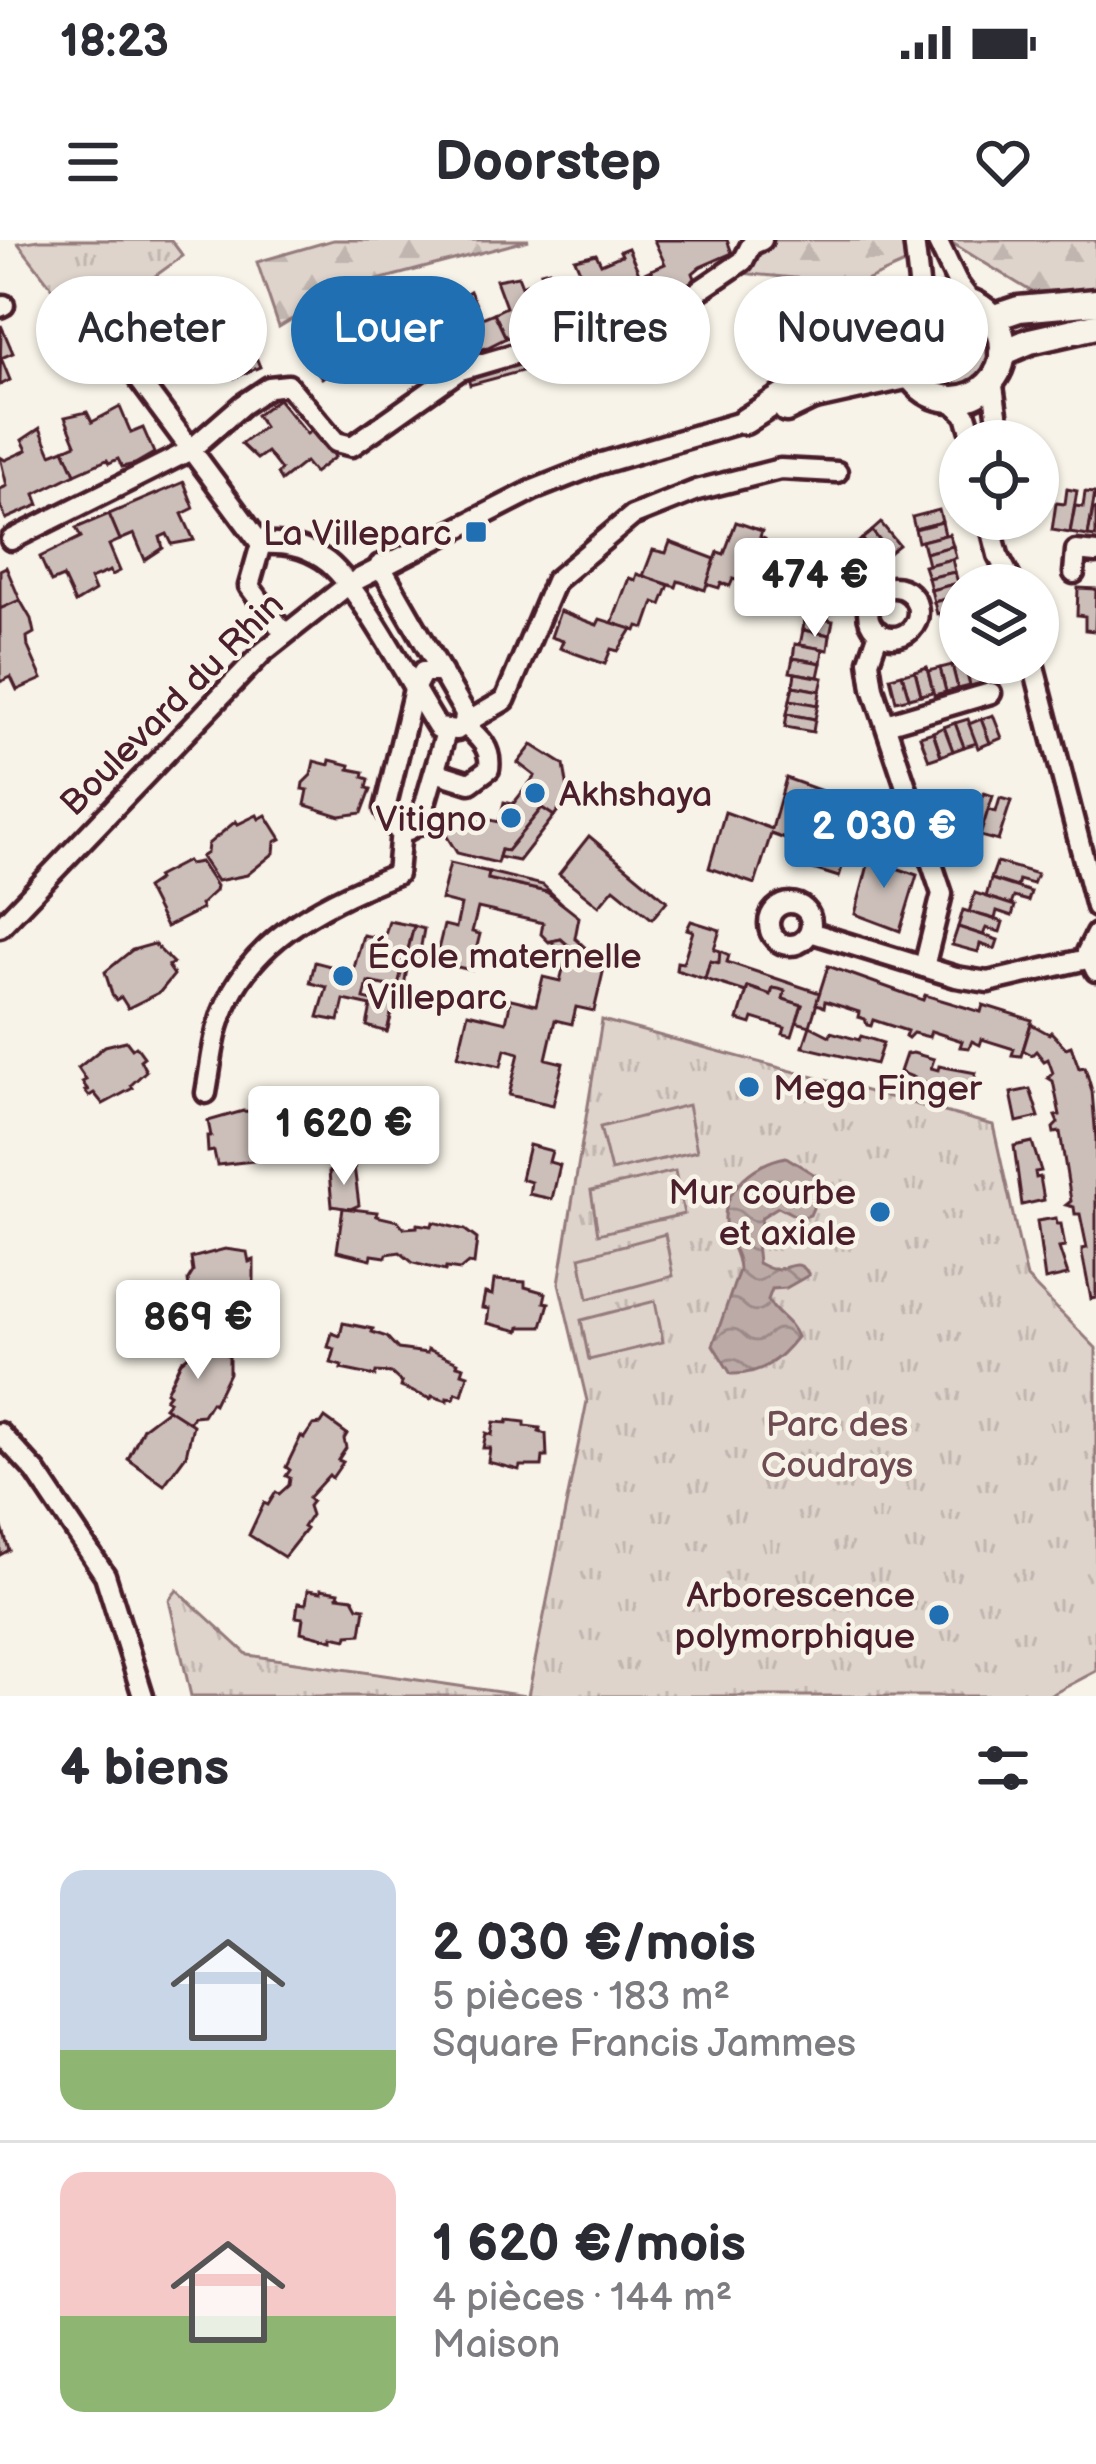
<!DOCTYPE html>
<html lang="fr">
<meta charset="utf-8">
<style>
body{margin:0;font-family:"Balsamiq Sans",sans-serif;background:#f7f7f7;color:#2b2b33;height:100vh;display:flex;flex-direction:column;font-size:45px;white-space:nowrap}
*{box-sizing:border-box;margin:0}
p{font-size:39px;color:#7c7c81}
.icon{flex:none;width:66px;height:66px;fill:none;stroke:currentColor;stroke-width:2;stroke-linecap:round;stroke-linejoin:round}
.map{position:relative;height:1456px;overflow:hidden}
.details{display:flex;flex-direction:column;background:#fff;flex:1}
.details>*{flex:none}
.hud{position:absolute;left:36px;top:36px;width:1026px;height:108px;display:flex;gap:24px}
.fabs{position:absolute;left:939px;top:180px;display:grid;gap:24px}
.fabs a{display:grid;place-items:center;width:120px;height:120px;border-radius:50%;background:#fff;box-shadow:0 3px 9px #0004;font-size:60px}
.price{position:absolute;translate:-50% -102px;padding:0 27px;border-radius:12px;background:#fff;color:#222;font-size:39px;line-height:78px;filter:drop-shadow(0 3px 6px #0008)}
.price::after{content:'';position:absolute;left:50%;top:72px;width:36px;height:27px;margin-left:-18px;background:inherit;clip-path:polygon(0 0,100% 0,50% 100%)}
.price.active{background:#1f6fb2;color:#fff}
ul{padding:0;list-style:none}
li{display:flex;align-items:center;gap:36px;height:300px;padding:0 60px}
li+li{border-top:3px solid #e1e1e2}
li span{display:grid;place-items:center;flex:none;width:336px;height:240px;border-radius:24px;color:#555}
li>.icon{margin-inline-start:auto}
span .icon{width:144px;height:144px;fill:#fffc;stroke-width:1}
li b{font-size:51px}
h2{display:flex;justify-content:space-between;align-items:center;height:144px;padding:0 60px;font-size:51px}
.tag{padding:0 42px;border-radius:54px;background:#fff;box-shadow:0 3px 9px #0004;font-size:42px;line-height:108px}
.tag.active{background:#1f6fb2;color:#fff}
.status{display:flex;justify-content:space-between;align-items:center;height:84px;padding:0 60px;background:#fff;direction:ltr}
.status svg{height:33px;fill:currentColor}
header{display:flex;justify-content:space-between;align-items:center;height:156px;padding:0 60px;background:#fff;font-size:54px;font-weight:600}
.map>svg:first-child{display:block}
.grass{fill:url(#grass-tufts);stroke:#947a7c;stroke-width:3}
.forest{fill:url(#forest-firs);stroke:#947a7c;stroke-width:3}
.garden{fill:#ded4cc;stroke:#947a7c;stroke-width:3}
.water{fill:url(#water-waves);stroke:#8e7275;stroke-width:3}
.building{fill:#ccbfb9;stroke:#4a1f2b;stroke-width:3;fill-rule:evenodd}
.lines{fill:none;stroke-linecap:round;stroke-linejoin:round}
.minor-casing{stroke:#4a1f2b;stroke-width:27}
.tertiary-casing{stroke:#4a1f2b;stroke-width:33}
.minor{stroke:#f7f3e8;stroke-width:18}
.tertiary{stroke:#f7f3e8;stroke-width:24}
.poi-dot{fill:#1f6fb2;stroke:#f7f3e8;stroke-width:4.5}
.labels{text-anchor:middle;stroke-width:9;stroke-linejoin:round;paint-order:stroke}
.poi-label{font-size:36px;fill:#4a1f2b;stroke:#f7f3e8;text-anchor:end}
.street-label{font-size:36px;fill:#4a1f2b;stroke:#f7f3e8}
.park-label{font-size:36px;fill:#6f4c53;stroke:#f7f3e8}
</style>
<div class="status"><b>18:23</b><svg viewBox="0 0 49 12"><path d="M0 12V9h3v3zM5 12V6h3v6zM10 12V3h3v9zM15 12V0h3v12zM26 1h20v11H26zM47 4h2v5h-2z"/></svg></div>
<header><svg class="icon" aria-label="menu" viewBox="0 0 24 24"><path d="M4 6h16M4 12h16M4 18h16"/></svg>Doorstep<svg class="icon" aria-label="heart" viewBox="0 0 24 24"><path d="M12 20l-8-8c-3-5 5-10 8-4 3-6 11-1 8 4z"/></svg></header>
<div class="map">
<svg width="1096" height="1456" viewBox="0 0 1096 1456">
<defs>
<pattern id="grass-tufts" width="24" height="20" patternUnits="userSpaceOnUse" patternTransform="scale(3)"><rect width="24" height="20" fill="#ded4cc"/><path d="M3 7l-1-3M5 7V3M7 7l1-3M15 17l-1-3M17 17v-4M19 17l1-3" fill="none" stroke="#c0b6af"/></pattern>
<pattern id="forest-firs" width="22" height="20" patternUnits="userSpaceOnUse" patternTransform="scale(3)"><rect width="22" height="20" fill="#ded4cc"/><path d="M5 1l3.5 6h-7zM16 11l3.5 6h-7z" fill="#c0b6af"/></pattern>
<pattern id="water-waves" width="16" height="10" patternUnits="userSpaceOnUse" patternTransform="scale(3)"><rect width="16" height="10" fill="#bcaaa7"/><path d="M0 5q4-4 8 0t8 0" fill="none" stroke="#9b8a88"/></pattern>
</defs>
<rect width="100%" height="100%" fill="#f7f3e8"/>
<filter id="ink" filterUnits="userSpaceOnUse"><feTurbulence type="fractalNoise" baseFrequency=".00833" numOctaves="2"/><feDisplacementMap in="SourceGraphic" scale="24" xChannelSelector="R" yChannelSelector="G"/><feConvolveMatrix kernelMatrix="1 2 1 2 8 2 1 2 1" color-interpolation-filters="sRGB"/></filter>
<g filter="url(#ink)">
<g class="grass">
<polygon points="39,0 171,0 183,16 83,88 18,3"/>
<circle cx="953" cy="108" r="37"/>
<polygon points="602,780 993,885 1027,1038 1096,1108 1096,1431 1049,1456 528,1456 587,1161 559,1043"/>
<polygon points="177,1350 248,1415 526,1456 191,1456 169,1360"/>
</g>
<g class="forest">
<polygon points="333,0 529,0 340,50 279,87 257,22"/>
<polygon points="757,0 1096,0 1096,49 1032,52 952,3 859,44 740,33"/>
</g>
<g class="garden">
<polygon points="688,865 697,911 611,931 600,887"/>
<polygon points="675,931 684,974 598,994 591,951"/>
<polygon points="665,994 673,1036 588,1059 580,1017"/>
<polygon points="655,1061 663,1102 589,1120 581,1080"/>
</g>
<path class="water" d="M786 917 815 935 818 956 810 975 800 978 778 967 762 977 756 1003 758 1023C763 1025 768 1029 774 1029 789 1030 799 1016 809 1035L786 1048 772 1049 768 1060C775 1075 790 1079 797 1097 779 1120 761 1135 731 1134L713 1105 739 1030C739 1015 731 1006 727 993 716 954 752 923 786 917Z"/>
<g class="building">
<polygon points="654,0 727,0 732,13 700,27 693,33 696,41 684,49 662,55 651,30 665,24"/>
<polygon points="628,8 640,35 651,30 662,55 643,66 629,69 626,61 584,76 573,51 586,45 575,19 596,14 601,24 622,15 620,11"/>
<polygon points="549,30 560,56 573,51 584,76 552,91 548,83 538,84 506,98 494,73 506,67 496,40 518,36 522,46 543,37 541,32"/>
<polygon points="239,49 249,68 253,81 245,86 247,95 260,127 234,138 229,125 201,137 199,130 203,128 198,116 207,111 198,90 195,91 192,84 218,72 213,60"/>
<polygon points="470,51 482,78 494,73 506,98 486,108 473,112 469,104 459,105 427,119 416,93 429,88 417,61 439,57 443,67"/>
<polygon points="341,53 359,76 370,68 387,91 322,138 306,116 316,108 299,85 319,75 326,84 333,79 326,70"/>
<polygon points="660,80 663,93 470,145 466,132"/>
<polygon points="1,85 13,113 1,118 10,140 0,145"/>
<polygon points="278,159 307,194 314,189 324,198 335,217 314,233 305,222 281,241 277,234 281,230 267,212 257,219 241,204 264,187 256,175"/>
<polygon points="120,167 131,193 143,188 154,213 135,224 122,227 118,219 109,223 107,220 75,234 64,209 76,204 65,177 87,172 92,182"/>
<polygon points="40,188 51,214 64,209 75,234 35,254 39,265 6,279 0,265 0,249 7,246 0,217 5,220 27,210 22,200"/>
<polygon points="184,242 194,268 182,274 194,300 172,304 167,294 160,297 163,308 145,320 134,294 120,300 109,274"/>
<polygon points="1067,249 1077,251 1070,293 1052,290 1056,263 1065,264"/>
<polygon points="1085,252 1095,253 1088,296 1070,293 1075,266 1083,267"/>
<polygon points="1093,269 1096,269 1096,297 1088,296"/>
<polygon points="939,270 942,282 915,289 912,277"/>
<polygon points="109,274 120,300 109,305 120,331 112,335 110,331 90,339 95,351 75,363 63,337 51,342 40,317 81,297 76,288"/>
<polygon points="736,282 762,291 760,297 765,299 749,344 733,339 730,346 721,343 719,348 706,344 718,312 724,314"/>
<polygon points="942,282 945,295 918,302 915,289"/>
<polygon points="881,283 899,305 889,313 872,291"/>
<polygon points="872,291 889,313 880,320 862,299"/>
<polygon points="949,294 953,306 925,313 922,301"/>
<polygon points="862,299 880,320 870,328 853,307"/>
<polygon points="670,302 715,319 705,350 678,341 676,347 643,336 653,310 666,313"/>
<polygon points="953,306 956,318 928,325 925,313"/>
<polygon points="853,307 870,328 860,336 843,315"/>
<polygon points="843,315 860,336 851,344 833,322"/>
<polygon points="952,319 955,332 928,338 924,326"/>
<polygon points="833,322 851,344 841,352 823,331"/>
<polygon points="6,327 20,360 0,369 0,330"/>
<polygon points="955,332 958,343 931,350 928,338"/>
<polygon points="637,334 669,345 661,365 654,362 645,388 638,386 636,391 612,383 629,338 635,340"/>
<polygon points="958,343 960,355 934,362 931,350"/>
<polygon points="806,348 833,353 830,367 803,362"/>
<polygon points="1078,348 1096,349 1095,391 1085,390 1085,376 1077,375"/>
<polygon points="960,355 960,368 937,374 934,362"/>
<polygon points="20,360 31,379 34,393 27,397 28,407 42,439 17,450 11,437 0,442 0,369"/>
<polygon points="803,362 830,367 828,380 800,375"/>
<polygon points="960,368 960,381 944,385 940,373"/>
<polygon points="560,371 597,385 600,379 632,389 618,411 611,409 605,424 560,408 563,401 551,397"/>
<polygon points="805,376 833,381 830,395 803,390"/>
<polygon points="960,381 960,394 947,397 944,385"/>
<polygon points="803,390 830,395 828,410 800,405"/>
<polygon points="795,404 823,409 821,423 793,418"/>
<polygon points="793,418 821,423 818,437 790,432"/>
<polygon points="964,423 977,423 982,443 970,446"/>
<polygon points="964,423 970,446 958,449 952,425"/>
<polygon points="952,425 958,449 946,452 940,428"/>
<polygon points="927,427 933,452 921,455 915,431"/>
<polygon points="940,428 946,452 934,455 928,431"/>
<polygon points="915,431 921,455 909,458 902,434"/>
<polygon points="795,433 823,438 820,451 793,446"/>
<polygon points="902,434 909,458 896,461 890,437"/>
<polygon points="793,446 820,451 818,465 790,460"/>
<polygon points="790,460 818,465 815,479 787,474"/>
<polygon points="787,474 815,479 813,492 785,487"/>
<polygon points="993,475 1002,498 990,503 981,479"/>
<polygon points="968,479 977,503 964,507 955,483"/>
<polygon points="981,479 990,503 978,508 969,484"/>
<polygon points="955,483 964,507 953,511 944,487"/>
<polygon points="944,487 953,511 941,516 933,492"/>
<polygon points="933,492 941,516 929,520 920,496"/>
<polygon points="532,505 564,525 569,556 554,576 542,568 507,611 501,610 497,623 457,613 446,595 452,571 499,582 504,562 513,564 535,536 518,523"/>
<polygon points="330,520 350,525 349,529 364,532 363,537 369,539 367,548 371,549 362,573 340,576 305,565 308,550 302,549 303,543 311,535 314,521 329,525"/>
<polygon points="786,538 833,555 819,601 847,610 843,610 846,614 839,637 810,628 816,610 771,594 755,644 709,628 725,572 772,589"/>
<polygon points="984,553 993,556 980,596 963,591 971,565 979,567"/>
<polygon points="963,556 973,559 960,599 942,593 951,567 959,570"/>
<polygon points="1000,558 1011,561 998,601 980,596 988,570 996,572"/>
<polygon points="542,568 554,576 519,621 499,617 501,610 507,611"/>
<polygon points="257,575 259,579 266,575 281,599 275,602 274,613 247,635 217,641 201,617 207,613 208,604 236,581 238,584"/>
<polygon points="589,596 667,661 652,679 614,648 599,666 559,634"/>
<polygon points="860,602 874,606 870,619 917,635 900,691 855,674 868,625 853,621 858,620 855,616"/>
<polygon points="187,621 189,624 200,622 216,646 215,651 200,665 202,669 166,687 146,648 158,640 156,637"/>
<polygon points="997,622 1037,634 1033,644 1019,640 1017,647 991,639"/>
<polygon points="450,623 489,632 488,639 547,652 579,677 575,698 588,710 608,711 594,771 576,767 572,784 555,780 546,819 563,823 553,865 509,855 519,813 505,809 501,826 458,816 468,773 506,782 510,764 507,758 536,765 543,737 560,741 569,706 561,699 549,702 541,694 543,683 478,668 472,692 480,694 471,730 435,722 444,685 456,688 461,665 441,660"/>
<polygon points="489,632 543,645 563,664 547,652 488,639"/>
<polygon points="991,639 1031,652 1028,661 1014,657 1011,665 986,657"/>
<polygon points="975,653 1015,666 1012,676 997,671 995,679 969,672"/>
<polygon points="963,670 1003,682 1000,692 986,688 983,695 958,687"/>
<path d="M389 681 414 686 407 714 399 712 397 720 404 722 387 792 367 786 371 766 344 760 339 781 318 777 327 747 310 743 315 722 353 732 363 695 384 699ZM368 742 389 746 385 764 364 759Z"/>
<polygon points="691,681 720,690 714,709 720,711 719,723 710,721 705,739 676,730 677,722 683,723 693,691 687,689"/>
<polygon points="414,686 424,689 419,717 407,714"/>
<polygon points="958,687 998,700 995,709 980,704 978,712 952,705"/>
<polygon points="561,699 569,706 566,716 551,701"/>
<polygon points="154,704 173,723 168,726 174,735 160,752 128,768 121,757 116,760 112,754 105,732 132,710"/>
<polygon points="720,711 729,715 727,722 820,753 810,786 796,782 802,765 783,759 784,751 773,748 771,755 748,747 746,752 705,739 710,721 719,723"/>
<polygon points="404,722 408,723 404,746 412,747 407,768 394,765 387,792 394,761"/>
<polygon points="828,726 923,760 925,755 981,772 983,765 1032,780 1021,816 1012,815 1014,809 982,799 980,805 972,801 969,808 960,807 962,801 931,791 929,797 913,793 908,798 905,796 907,791 873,780 871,786 867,785 865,779 858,777 859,772 825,761 824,767 820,765 816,764"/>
<polygon points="748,747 771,755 773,748 779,749 785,751 783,759 802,765 792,796 783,794 785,788 753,778 751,784 738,780"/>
<polygon points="1031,784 1049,794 1051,792 1066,808 1071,806 1079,828 1085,827 1092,851 1096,899 1096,1058 1091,1059 1082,1013 1082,1009 1087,1008 1080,974 1075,974 1074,967 1066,965 1071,961 1060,892 1054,893 1053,888 1058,883 1055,876 1060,875 1053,841 1048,838 1053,833 1048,819 1044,821 1036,811 1032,815 1023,810"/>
<polygon points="810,786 830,796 831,792 859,800 861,796 883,803 876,824 803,807"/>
<polygon points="126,801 132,809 136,806 144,817 140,820 146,831 131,845 133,848 103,864 94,853 89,856 85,851 88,850 82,842 86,840 78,828 105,806"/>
<polygon points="913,813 934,819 931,828 938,830 939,826 976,833 970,854 955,849 954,854 900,832 906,814"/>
<polygon points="1030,849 1039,877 1017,882 1011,853"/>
<polygon points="318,853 348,859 353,887 347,889 349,903 328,907 321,901 292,906 284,900 277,902 271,873 284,863 298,860 297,857 313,858 312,854"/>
<polygon points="243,871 257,872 265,878 272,876 278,905 253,921 217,925 214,911 208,912 207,896 211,896 208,881"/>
<polygon points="1032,902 1041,931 1035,932 1036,938 1040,937 1044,960 1022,965 1014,906"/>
<polygon points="349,903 352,916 331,919 328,907"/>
<polygon points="529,905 552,911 549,922 560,925 552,959 529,954 531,942 521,939"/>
<polygon points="354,926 359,965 350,969 332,966 329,932"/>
<polygon points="343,968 377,972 376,976 398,981 404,988 417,987 417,984 432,986 433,982 465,990 477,999 474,1024 468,1023 460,1030 446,1028 445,1031 413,1023 400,1012 387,1014 386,1017 372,1015 371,1019 337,1011"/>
<polygon points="1056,978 1057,984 1061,984 1065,1007 1059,1008 1068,1035 1045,1040 1037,981"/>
<polygon points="225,1009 247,1012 249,1022 254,1020 254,1047 234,1055 235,1058 200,1062 196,1048 189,1049 188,1040 193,1032 191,1018"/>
<polygon points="494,1040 525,1042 525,1047 546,1053 544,1062 549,1063 542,1087 520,1087 519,1091 487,1083 489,1069 482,1068 485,1053 492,1055"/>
<polygon points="343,1083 373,1089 372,1092 387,1097 398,1109 427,1113 428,1109 458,1122 457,1125 464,1127 462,1133 468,1135 462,1155 456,1153 454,1159 447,1158 447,1161 432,1156 431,1159 401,1147 402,1143 391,1133 376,1132 375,1136 341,1129 342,1126 331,1123 335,1109 328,1107 332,1093 340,1096"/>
<polygon points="205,1101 229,1116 229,1133 214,1164 211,1162 203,1175 193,1176 189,1183 164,1167 169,1161 165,1159 169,1154 166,1152 181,1121"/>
<polygon points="168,1169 193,1185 186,1215 164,1245 128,1219 143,1188"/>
<polygon points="325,1178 347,1194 344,1199 346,1208 338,1220 343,1222 332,1238 329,1235 308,1258 312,1261 308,1266 311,1275 303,1287 306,1289 284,1317 249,1295 264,1263 268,1265 276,1252 279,1254 289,1245 290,1238 286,1236 290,1230 286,1227 301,1196 304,1198 313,1185 321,1184"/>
<polygon points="508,1180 525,1182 525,1186 540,1188 539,1192 546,1194 547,1217 543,1217 542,1226 520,1226 519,1230 488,1222 490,1208 483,1208 486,1193 492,1195 494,1182 507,1183"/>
<polygon points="0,1281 9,1310 0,1315"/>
<polygon points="321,1349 339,1352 338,1356 353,1358 358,1367 365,1368 361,1394 348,1395 347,1399 333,1396 333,1400 301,1392 303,1378 296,1377 298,1363 306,1364 308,1350 321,1352"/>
</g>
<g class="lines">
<defs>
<g id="minor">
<polyline points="914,0 922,69"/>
<polyline points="937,0 958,44 972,63"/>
<polyline points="0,67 4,65"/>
<polyline points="109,99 261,304"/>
<polyline points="992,139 1001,201"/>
<polyline points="949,158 966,175 974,201"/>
<polyline points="989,279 998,315 1012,342"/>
<polyline points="11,300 189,211 242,165 269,147 288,145 336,202 352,206 460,130 675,67 743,21 751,5 762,0"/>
<path d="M261 304C285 303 303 306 323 319 357 340 413 449 438 488L457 490 464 484 465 473 380 325"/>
<polyline points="261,304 249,346 284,393"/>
<polyline points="1074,333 1076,311 1096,313"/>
<circle cx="893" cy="372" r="25"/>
<polyline points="879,392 869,421 873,448 942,654 924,727"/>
<polyline points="1033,423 1096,667"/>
<polyline points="442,432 423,432 414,449 385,569 396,588 408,590 419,584 446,492"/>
<polyline points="886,484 991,453"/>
<path d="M435 532 470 543 489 529C492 508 479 497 464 484L505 460 555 341 632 276 697 250 780 229 837 232"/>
<circle cx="790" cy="684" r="21"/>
<polyline points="0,687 262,413 349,344 533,250 599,224 745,181"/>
<polyline points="810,692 956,737 988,742 1087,719"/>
<polyline points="1096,694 1087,712 1096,731"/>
<path d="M206 853C210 831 212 808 218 787 241 703 322 663 397 634L401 590"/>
<polyline points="0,1193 36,1232 105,1335 143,1456"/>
</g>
<g id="tertiary">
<circle cx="953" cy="109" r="50"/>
<polyline points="992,78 1019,69 1096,62"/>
<polyline points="1002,113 1030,101 1096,86"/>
<polyline points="786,169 811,157 910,135"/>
<polyline points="745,181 821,132 906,91"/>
</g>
</defs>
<use href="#minor" class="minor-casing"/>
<use href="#tertiary" class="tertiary-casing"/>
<use href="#minor" class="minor"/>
<use href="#tertiary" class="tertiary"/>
</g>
</g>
<g class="poi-dot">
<rect x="464" y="280" width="24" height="24" rx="6"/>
<circle cx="535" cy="553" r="12"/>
<circle cx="511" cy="578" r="12"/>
<circle cx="343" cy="736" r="12"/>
<circle cx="749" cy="847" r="12"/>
<circle cx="880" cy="972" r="12"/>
<circle cx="939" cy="1375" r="12"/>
</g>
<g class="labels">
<g class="poi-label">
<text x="452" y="305">La Villeparc</text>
<text x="559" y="566" text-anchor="start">Akhshaya</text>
<text x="487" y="591">Vitigno</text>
<text x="367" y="728" text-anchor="start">École maternelle<tspan x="367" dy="41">Villeparc</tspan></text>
<text x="773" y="860" text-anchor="start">Mega Finger</text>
<text x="856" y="964">Mur courbe<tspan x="856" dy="41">et axiale</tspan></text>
<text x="915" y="1367">Arborescence<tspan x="915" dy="41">polymorphique</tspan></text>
</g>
<g class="street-label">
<text transform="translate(171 463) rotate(-45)" y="13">Boulevard du Rhin</text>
</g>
<g class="park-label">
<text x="837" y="1196">Parc des<tspan x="837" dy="41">Coudrays</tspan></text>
</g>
</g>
</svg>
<div class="fabs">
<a><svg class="icon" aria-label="locate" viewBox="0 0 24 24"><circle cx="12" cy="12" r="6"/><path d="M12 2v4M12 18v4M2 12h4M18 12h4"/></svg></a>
<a><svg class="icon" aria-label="layers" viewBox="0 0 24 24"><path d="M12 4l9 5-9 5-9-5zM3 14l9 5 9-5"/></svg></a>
</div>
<b class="price" style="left:815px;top:400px">474 €</b>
<b class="price active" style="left:884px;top:651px">2 030 €</b>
<b class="price" style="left:344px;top:948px">1 620 €</b>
<b class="price" style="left:198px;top:1142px">869 €</b>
<div class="hud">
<a class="tag">Acheter</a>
<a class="tag active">Louer</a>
<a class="tag">Filtres</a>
<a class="tag">Nouveau</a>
</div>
</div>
<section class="details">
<h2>4 biens<svg class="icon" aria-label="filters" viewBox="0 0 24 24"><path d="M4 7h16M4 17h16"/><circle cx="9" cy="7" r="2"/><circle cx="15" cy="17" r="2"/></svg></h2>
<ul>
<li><span style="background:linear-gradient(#c9d6e8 75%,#8fb573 0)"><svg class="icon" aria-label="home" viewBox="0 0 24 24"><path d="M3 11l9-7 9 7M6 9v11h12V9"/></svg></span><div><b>2 030 €/mois</b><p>5 pièces · 183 m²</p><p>Square Francis Jammes</p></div></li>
<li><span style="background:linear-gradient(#f6c9c9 60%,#8fb573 0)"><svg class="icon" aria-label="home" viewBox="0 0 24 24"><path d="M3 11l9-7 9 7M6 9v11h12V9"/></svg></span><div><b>1 620 €/mois</b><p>4 pièces · 144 m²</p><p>Maison</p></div></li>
</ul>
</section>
